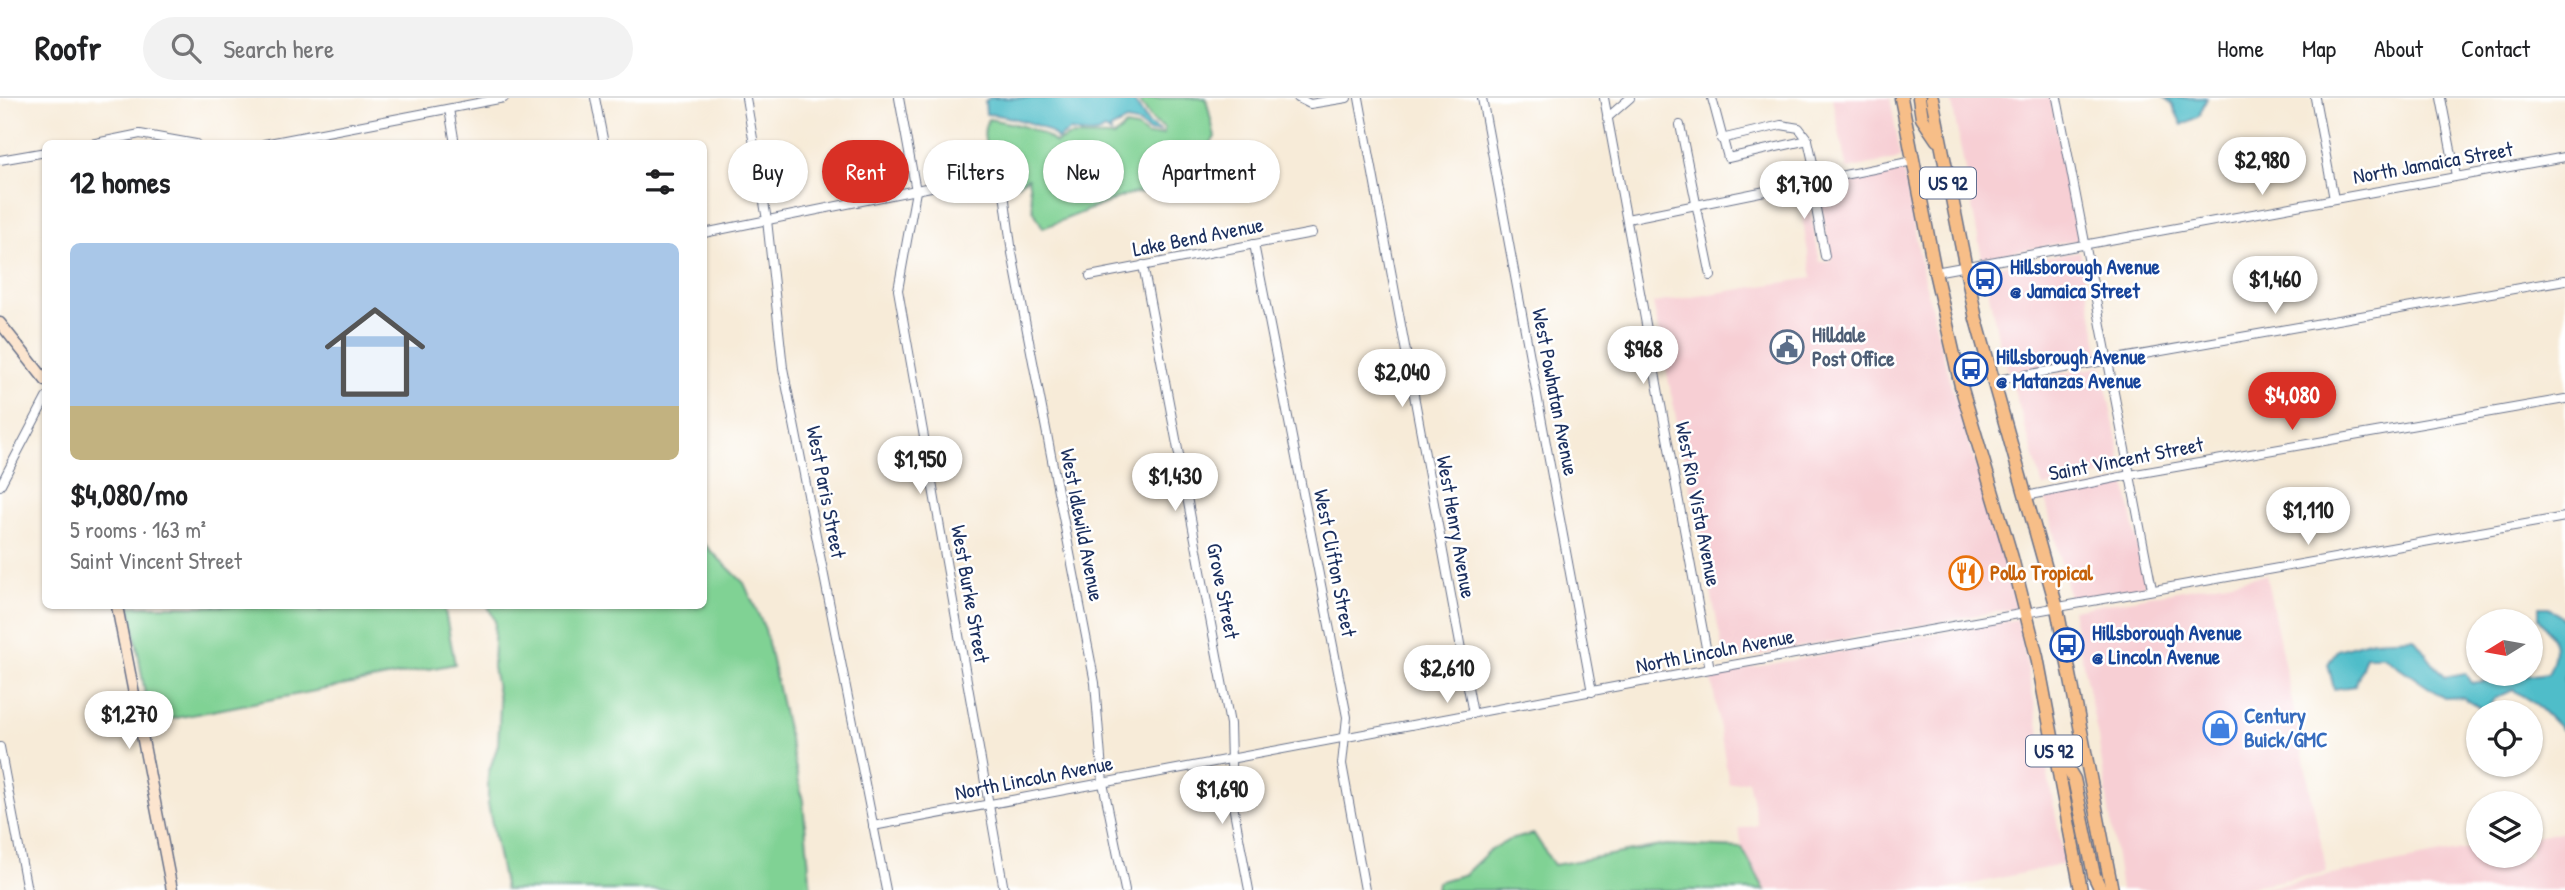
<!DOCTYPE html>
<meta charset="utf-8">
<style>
body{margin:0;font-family:"Patrick Hand",sans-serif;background:#f2f2f2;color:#202124;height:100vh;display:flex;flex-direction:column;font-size:26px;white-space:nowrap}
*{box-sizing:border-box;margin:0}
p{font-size:23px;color:#757577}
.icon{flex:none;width:38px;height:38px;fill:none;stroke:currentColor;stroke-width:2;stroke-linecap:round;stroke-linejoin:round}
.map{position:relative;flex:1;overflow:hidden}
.details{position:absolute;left:42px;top:42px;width:665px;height:469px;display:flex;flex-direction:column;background:#fff;border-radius:10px;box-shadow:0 2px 5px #0004}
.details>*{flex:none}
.guide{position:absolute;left:728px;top:42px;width:665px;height:63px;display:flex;gap:14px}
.needle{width:46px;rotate:259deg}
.controls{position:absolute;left:2466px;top:511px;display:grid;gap:14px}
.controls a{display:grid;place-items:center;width:77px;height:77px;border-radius:50%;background:#fff;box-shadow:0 2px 5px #0004;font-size:35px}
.price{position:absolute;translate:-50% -60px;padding:0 16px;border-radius:24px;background:#fff;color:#222;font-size:23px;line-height:46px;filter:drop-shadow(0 2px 4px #0008)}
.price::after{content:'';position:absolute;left:50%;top:42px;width:21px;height:16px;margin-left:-10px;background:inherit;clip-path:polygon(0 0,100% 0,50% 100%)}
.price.selected{background:#d93025;color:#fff}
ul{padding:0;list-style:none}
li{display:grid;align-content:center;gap:14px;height:371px;padding:0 28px}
li span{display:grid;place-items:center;height:217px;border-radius:10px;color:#555}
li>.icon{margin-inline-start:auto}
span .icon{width:126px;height:126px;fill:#fffc;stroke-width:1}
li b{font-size:30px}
h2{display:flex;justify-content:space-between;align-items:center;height:84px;padding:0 28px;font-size:30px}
.chip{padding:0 24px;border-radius:32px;background:#fff;box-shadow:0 2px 5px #0004;font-size:24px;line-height:63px}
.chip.selected{background:#d93025;color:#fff}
header{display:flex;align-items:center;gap:42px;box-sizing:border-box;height:98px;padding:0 35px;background:#fff;border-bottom:2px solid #e0e0e0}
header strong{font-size:33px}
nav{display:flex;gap:38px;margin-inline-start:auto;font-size:24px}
.search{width:490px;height:63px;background:#f2f2f2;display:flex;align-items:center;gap:18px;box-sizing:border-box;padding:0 24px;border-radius:38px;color:#757577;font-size:26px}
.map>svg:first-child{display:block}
.built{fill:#f7cfd4}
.green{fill:#80d294;stroke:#4e8079;stroke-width:2}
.water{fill:#50bdc9;stroke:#367694;stroke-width:2}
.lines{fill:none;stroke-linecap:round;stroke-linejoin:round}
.street-casing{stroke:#687189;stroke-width:10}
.secondary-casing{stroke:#687189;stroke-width:13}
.primary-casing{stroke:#687189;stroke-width:15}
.street{stroke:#fff;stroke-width:8}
.secondary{stroke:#fce5cf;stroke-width:10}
.primary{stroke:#f7be88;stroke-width:12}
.labels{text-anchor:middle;stroke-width:5;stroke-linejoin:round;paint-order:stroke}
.shield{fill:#fff;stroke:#5f6d8e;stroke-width:2}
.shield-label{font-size:19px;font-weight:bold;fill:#1b2f5e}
.street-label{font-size:21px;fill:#1b2f5e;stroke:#fff}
.transit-label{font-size:21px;font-weight:bold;fill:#164399;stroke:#fff;text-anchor:start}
.service-label{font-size:21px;font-weight:bold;fill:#4e5e75;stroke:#fff;text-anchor:start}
.food-label{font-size:21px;font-weight:bold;fill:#c56008;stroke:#fff;text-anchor:start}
.shop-label{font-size:21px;font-weight:bold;fill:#366cbe;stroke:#fff;text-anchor:start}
</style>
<header>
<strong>Roofr</strong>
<div class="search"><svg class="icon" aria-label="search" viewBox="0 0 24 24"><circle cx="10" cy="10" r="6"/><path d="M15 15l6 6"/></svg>Search here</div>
<nav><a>Home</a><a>Map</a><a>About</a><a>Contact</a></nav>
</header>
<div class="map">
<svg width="2565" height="792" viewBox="0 0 2565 792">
<rect width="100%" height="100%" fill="#fff"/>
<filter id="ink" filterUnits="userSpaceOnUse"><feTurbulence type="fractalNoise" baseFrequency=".0143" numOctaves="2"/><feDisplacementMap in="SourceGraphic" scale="14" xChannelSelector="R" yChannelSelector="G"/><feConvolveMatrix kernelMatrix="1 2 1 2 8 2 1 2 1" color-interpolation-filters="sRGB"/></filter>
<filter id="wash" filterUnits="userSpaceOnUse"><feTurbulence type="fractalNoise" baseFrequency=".00686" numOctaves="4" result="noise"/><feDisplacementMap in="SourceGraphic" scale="28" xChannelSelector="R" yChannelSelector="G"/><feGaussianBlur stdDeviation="1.57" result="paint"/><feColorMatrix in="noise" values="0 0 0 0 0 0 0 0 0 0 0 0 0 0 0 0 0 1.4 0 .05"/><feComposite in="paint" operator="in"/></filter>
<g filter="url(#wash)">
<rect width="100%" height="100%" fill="#f7ebd8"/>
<g class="built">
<polygon points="1832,0 1890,0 1901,60 1847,71"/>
<polygon points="1951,0 2051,0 2078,142 1982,160"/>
<polygon points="1903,70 1923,176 1951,287 2007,465 2016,510 1715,565 1724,558 1653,205 1812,180 1798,92 1806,90 1820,164 1831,162 1818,88"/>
<polygon points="2080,153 2100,258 2009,274 1999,245 1984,171"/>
<polygon points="2102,268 2123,373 2043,389 2012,285"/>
<polygon points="2125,383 2145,487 2070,502 2045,400"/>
<polygon points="2266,477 2327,774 2231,792 2121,792 2098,639 2072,512"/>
<polygon points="2018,521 2065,766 1945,792 1765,792 1742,750 1739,731 1758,727 1748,682 1729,686 1711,577"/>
<polygon points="2565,733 2565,792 2254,792 2478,749 2478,758 2530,758 2531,740"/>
</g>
<g class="green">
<path d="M1137 0H1206L1215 39 1188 78 1171 89 1126 97 1043 130 1033 112 1028 80 1015 87C999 68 975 47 988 21 1010 25 1038 29 1055 45L1070 38 1113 39 1126 28 1137 30 1148 38 1164 36V30L1153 23Z"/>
<polygon points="704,446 744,485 765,531 803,703 811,792 505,792 488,706 488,676 498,647 500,608 493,569 495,523 488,508 704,508"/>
<polygon points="130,508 319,508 320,513 344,508 444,508 455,566 150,625"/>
<polygon points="1534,736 1554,767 1666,747 1742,750 1765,792 1436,792 1437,784 1465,776 1488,754 1509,742"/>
</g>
<g class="water">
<path d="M990 0H1132L1149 26 1160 33 1149 34 1140 26 1126 23 1110 31 1111 35 1105 31C1096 38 1080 36 1070 33L1057 41C1048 26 1002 17 986 16L985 3Z"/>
<polygon points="2165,0 2207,0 2199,18 2182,27 2172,6"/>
<path d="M2539 509H2549L2565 522V635L2537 607 2513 592 2494 601 2485 613 2462 599 2444 600 2383 558H2366L2355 588 2334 591 2328 566 2337 552 2372 542 2414 540 2444 579 2465 575 2471 585 2548 575C2560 552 2556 539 2539 520Z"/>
</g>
</g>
<g filter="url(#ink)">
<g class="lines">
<defs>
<g id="street">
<polyline points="595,0 604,46"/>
<polyline points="746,0 767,122 783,270 886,792"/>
<polyline points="899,0 916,93 898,192 1004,792"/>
<polyline points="1298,0 1310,6 1347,0"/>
<polyline points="1359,0 1473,616"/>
<polyline points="1482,0 1592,594"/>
<polyline points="1604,0 1710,571"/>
<polyline points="1712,0 1728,60 1808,42"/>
<polyline points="2057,0 2152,491"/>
<polyline points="2315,0 2334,101"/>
<polyline points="2441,0 2456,78"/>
<polyline points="449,11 455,46"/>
<polyline points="1607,20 1630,0"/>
<polyline points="1680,27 1711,178"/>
<polyline points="1721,41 1781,27 1799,30 1808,42 1817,83"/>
<polyline points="91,46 140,36 196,46"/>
<polyline points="264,46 504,0"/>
<polyline points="0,62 46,54"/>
<polyline points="1811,84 1825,158"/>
<polyline points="1627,121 1913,63"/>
<polyline points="704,135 985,78 1004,95 1012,155 1095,585 1103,685 1125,792"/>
<polyline points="1254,146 1347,619 1342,666 1365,792"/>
<polyline points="1143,167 1230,626 1232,702 1249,792"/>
<polyline points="1935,174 2565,59"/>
<polyline points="1090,178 1312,135"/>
<polyline points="1991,283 2565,182"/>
<polyline points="0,388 46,300"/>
<polyline points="2026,398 2130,377 2565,301"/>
<polyline points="0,649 27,792"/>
<polyline points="873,728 1710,571 2565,419"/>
</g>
<g id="secondary">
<polyline points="0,225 46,283"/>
<polyline points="117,508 172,792"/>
</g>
<g id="primary">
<polyline points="1901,0 1935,174 1961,288 2012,460 2037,559 2081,792"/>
<polyline points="1919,0 1922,20 1937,42"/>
<polyline points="1932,0 1976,221 2057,510 2112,792"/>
<polyline points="2059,656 2074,681 2094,777 2101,792"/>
</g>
</defs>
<use href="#street" class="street-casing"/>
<use href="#secondary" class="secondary-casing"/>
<use href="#primary" class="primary-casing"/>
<use href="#street" class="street"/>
<use href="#secondary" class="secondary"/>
<use href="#primary" class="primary"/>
</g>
</g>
<defs>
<symbol id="bus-ring" viewBox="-11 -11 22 22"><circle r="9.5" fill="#fff" stroke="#1a4fb4" stroke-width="1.5"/><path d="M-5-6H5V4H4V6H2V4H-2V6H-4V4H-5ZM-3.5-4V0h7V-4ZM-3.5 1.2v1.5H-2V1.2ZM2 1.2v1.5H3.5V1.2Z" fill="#1a4fb4"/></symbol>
<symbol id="civic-ring" viewBox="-11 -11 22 22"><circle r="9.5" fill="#fff" stroke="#5c6f8a" stroke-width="1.5"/><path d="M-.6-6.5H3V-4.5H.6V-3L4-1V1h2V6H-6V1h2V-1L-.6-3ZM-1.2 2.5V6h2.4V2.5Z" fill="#5c6f8a"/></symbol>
<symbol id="restaurant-ring" viewBox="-11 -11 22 22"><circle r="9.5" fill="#fff" stroke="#e8710a" stroke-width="1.5"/><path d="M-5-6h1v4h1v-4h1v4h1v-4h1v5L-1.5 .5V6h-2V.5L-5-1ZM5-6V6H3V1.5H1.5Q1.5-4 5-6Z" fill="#e8710a"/></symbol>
<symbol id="shop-ring" viewBox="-11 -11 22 22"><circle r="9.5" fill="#fff" stroke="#3f7fe0" stroke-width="1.5"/><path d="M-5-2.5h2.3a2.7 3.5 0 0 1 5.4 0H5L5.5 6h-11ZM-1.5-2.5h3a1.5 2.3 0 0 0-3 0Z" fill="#3f7fe0"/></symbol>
</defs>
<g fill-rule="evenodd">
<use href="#bus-ring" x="1966" y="162" width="38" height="38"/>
<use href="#civic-ring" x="1768" y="230" width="38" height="38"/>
<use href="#bus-ring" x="1952" y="252" width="38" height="38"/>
<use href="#restaurant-ring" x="1947" y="456" width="38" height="38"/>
<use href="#bus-ring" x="2048" y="528" width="38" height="38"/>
<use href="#shop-ring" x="2201" y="611" width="38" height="38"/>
</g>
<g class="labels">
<g class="shield">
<rect x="1920" y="69.5" width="56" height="31" rx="5"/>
<rect x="2026" y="637.5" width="56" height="31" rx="5"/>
</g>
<g class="shield-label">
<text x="1948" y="92">US 92</text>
<text x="2054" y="660">US 92</text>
</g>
<g class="street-label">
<text transform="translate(2433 65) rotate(-10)" y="7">North Jamaica Street</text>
<text transform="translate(1198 139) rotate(-11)" y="7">Lake Bend Avenue</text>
<text transform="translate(1555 294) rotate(79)" y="7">West Powhatan Avenue</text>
<text transform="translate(2126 361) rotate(-11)" y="7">Saint Vincent Street</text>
<text transform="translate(826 394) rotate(79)" y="7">West Paris Street</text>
<text transform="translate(1698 406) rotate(79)" y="7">West Rio Vista Avenue</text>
<text transform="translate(1082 427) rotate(79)" y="7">West Idlewild Avenue</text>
<text transform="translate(1456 429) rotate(80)" y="7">West Henry Avenue</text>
<text transform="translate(1335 465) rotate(79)" y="7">West Clifton Street</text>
<text transform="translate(1223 493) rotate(79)" y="7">Grove Street</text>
<text transform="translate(970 496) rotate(80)" y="7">West Burke Street</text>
<text transform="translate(1715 553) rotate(-11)" y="7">North Lincoln Avenue</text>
<text transform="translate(1034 680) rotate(-11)" y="7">North Lincoln Avenue</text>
</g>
<g class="transit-label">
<text x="2010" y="176">Hillsborough Avenue<tspan x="2010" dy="24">@ Jamaica Street</tspan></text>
<text x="1996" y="266">Hillsborough Avenue<tspan x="1996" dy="24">@ Matanzas Avenue</tspan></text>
<text x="2092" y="542">Hillsborough Avenue<tspan x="2092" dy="24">@ Lincoln Avenue</tspan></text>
</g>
<g class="service-label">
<text x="1812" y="244">Hilldale<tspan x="1812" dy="24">Post Office</tspan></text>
</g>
<g class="food-label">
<text x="1990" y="482">Pollo Tropical</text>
</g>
<g class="shop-label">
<text x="2244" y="625">Century<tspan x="2244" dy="24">Buick/GMC</tspan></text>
</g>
</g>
</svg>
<div class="controls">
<a><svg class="needle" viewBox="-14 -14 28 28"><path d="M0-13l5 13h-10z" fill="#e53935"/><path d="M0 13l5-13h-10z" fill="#757577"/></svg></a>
<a><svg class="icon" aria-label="locate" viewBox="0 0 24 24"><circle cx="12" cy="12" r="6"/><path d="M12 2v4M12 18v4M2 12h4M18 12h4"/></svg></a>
<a><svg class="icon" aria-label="layers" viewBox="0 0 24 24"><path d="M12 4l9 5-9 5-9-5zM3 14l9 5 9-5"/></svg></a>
</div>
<b class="price" style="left:2262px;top:99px">$2,980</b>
<b class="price" style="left:1804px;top:123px">$1,700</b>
<b class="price" style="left:2275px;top:218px">$1,460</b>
<b class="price" style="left:1643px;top:288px">$968</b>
<b class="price" style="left:1402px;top:311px">$2,040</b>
<b class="price selected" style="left:2292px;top:334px">$4,080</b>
<b class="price" style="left:920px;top:398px">$1,950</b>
<b class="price" style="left:1175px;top:415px">$1,430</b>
<b class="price" style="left:2308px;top:449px">$1,110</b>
<b class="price" style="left:1447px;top:607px">$2,610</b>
<b class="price" style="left:129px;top:653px">$1,270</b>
<b class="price" style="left:1222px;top:728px">$1,690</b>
<div class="guide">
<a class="chip">Buy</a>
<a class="chip selected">Rent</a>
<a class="chip">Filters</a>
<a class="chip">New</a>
<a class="chip">Apartment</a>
</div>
<section class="details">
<h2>12 homes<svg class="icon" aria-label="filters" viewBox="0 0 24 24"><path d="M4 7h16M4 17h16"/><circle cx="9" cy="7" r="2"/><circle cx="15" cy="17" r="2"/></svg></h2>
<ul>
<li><span style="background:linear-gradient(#a9c7e8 75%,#c2b280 0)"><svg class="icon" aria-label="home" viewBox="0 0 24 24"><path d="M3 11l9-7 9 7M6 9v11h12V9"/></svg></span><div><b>$4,080/mo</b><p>5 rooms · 163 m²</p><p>Saint Vincent Street</p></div></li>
</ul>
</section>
</div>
